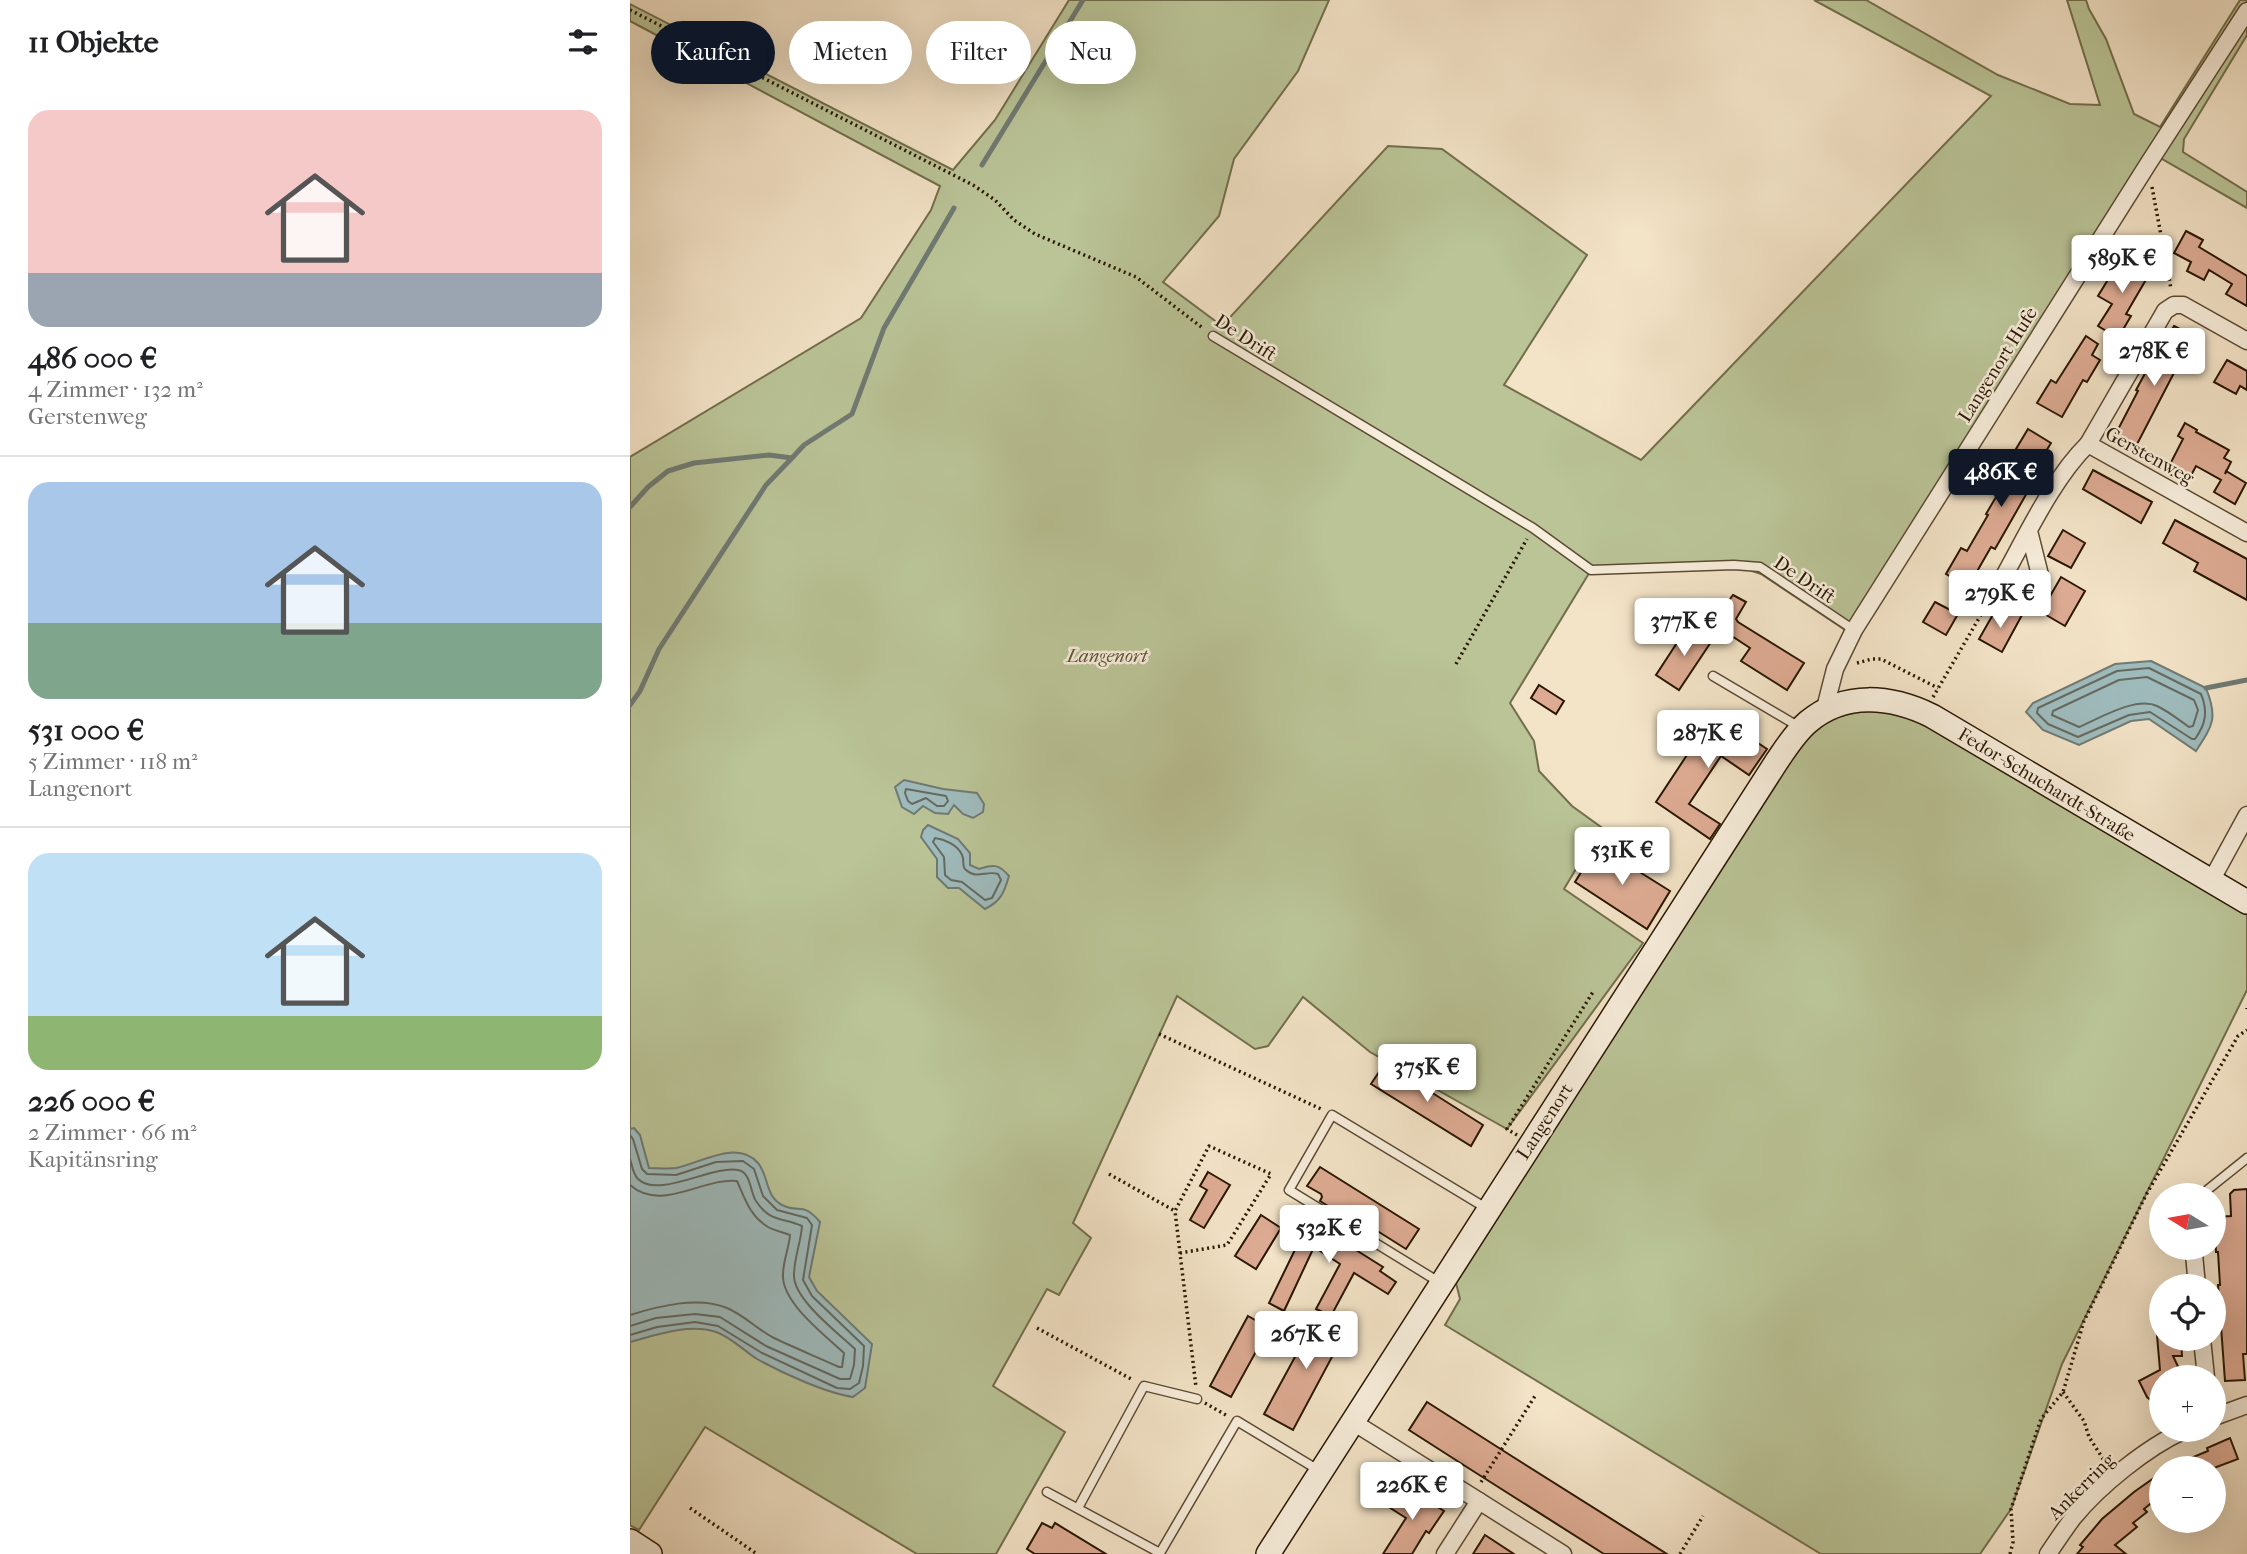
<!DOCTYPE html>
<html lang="de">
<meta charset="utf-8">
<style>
body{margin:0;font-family:"IM FELL French Canon",serif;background:#f2f2f2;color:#202124;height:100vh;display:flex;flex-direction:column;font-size:26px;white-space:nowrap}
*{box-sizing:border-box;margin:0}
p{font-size:23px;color:#757577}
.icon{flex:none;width:38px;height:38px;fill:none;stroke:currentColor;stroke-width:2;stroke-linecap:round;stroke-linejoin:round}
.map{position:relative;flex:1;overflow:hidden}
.sheet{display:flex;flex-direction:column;background:#fff;width:630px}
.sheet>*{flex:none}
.hud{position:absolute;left:21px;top:21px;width:665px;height:63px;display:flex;gap:14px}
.needle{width:46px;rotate:281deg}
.controls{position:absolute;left:1519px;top:1183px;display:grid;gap:14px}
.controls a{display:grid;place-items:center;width:77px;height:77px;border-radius:50%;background:#fff;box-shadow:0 7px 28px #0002;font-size:35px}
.price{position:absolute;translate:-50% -60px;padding:0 16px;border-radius:7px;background:#fff;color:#222;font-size:23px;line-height:46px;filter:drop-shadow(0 2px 4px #0008)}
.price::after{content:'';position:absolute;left:50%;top:42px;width:21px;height:16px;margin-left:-10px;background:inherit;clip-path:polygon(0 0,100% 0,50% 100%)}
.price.current{background:#111827;color:#fff}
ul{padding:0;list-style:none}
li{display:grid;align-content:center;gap:14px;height:371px;padding:0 28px}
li+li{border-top:2px solid #e0e0e0}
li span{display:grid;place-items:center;height:217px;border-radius:21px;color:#555}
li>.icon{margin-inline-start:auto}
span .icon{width:126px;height:126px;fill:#fffc;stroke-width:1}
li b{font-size:30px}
h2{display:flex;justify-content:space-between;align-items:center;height:84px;padding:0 28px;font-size:30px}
.pill{padding:0 24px;border-radius:32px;background:#fff;box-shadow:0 7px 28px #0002;font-size:24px;line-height:63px}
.pill.current{background:#111827;color:#fff}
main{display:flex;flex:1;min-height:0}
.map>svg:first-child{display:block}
.green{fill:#bac497;stroke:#726e4c;stroke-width:2}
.water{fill:#9fbcbe;stroke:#707a73;stroke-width:2}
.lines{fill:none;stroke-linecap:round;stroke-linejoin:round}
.shore{stroke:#646a60;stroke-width:2}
.stream{stroke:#707a73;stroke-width:5}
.building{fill:#ddab93;stroke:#2a1702;stroke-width:2}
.lane-casing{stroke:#5c4a33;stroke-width:11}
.street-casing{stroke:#5c4a33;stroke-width:19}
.secondary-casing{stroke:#2a1702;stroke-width:26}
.path{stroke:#2a1702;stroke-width:3.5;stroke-dasharray:2 3.5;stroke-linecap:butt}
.lane{stroke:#f7eddb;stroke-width:8}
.street{stroke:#f7eddb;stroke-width:16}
.secondary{stroke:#f7eddb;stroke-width:23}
.labels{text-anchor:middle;stroke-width:5;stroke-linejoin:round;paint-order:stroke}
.street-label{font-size:19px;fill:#2a1702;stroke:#f7eddb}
.park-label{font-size:19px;font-style:italic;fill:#5c5436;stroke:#f7eddb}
</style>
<main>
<section class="sheet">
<h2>11 Objekte<svg class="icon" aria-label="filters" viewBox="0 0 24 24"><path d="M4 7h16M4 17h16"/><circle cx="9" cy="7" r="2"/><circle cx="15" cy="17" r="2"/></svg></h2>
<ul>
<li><span style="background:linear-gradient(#f6c9c9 75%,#9aa5b1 0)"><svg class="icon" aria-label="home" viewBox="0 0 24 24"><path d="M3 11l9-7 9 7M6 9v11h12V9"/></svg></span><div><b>486 000 €</b><p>4 Zimmer · 132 m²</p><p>Gerstenweg</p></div></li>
<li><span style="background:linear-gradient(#a9c7e8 65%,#7fa58c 0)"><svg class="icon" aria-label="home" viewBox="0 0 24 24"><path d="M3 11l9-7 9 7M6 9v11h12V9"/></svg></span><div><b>531 000 €</b><p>5 Zimmer · 118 m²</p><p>Langenort</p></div></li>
<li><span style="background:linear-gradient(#bfe0f5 75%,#8fb573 0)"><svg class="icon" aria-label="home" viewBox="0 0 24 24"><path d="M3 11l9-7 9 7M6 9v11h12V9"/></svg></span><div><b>226 000 €</b><p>2 Zimmer · 66 m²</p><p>Kapitänsring</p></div></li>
</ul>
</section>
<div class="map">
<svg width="1617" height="1554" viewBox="0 0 1617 1554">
<rect width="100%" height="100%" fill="#f3e3c7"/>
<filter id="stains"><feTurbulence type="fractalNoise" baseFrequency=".00286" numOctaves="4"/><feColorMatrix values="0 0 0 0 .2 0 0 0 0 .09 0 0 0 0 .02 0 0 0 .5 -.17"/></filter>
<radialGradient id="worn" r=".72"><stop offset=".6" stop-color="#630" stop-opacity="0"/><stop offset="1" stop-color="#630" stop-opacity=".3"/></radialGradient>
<g class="green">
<polygon points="439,0 699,0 668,71 604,159 589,216 533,282 592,326 758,146 812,149 957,255 874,385 1011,460 1361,96 1184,0 1236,0 1368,75 1440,104 1470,105 1437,0 1456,0 1459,9 1476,39 1504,114 1530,127 1610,0 1617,0 1617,35 1554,139 1553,152 1617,192 1617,208 1532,159 1520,168 1226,637 1131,574 1104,565 961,570 880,703 904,741 909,771 942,806 971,827 934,889 1013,943 877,1129 740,1052 673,997 638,1046 625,1049 547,996 443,1223 461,1238 429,1295 417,1289 363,1386 435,1432 366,1554 287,1554 75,1427 9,1530 0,1525 0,457 231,318 301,210 310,186 0,21 0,4 323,170 365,120"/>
<polygon points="1225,710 1254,711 1288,720 1617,915 1617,990 1432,1364 1381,1509 1350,1554 1191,1554 815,1325 830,1299 826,1283 1172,741 1201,719"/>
</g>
<g class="water">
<path d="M1521 661 1576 688C1588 718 1583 725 1566 751L1519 719 1501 721 1449 745 1413 730 1396 712 1403 703 1485 664Z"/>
<polygon points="274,780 313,789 347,793 354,804 353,812 343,818 333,814 324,805 318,814 305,813 293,806 284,814 272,807 265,787"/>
<path d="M298 825 328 839 340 853V865L349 869C363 864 369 864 379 876 374 893 371 901 355 909L329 888H318L307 877V859L291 837 293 830Z"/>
<path d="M4 1128 10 1135 19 1168C28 1168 38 1169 46 1168 71 1163 107 1139 128 1163 139 1176 135 1196 152 1205 170 1214 172 1201 190 1222L179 1277 187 1291 242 1344 235 1388 223 1397C196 1393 152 1373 127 1359 114 1351 101 1337 86 1332 59 1323 26 1335 0 1342V1129Z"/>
</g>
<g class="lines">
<g class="shore">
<path d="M1519 668 1571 694C1578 711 1576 724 1565 739H1562L1520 712 1499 715 1448 737 1418 724 1407 713 1408 708 1487 671Z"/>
<path d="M1517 677 1564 700 1568 710 1563 726 1559 727C1549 720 1538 711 1527 706 1506 696 1468 719 1449 727L1422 715 1423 711 1489 680Z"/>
<polygon points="276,789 316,796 318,801 314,806 307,806 296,798 282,804 278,801 275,793"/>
<path d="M305 838C314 839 328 845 332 855 335 860 331 866 336 870 347 880 357 870 368 874L371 880 362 898 355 900 332 882 321 880 315 875 314 857 303 842Z"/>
<polyline points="0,1135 3,1139 12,1169 17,1174 46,1175 86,1162 113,1161 124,1169 133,1196 147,1210 177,1218 182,1225 173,1280 182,1296 234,1346 233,1366 229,1383 220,1389 207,1388 132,1353 88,1326 65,1322 27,1327 0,1335"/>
<path d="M0 1159C2 1165 3 1174 8 1179 29 1199 82 1165 108 1170 121 1172 120 1192 126 1201 140 1223 153 1217 172 1226 171 1242 164 1258 164 1275 163 1299 208 1333 225 1349L224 1365 220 1379H210L136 1346 90 1317 65 1314 26 1318 0 1326"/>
<path d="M0 1185C32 1213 73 1177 107 1181 115 1199 120 1216 138 1227 145 1231 153 1232 160 1235 159 1249 152 1263 153 1278 155 1305 195 1335 214 1353L212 1367H209C187 1357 165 1348 144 1338 128 1330 114 1315 97 1308 68 1296 29 1306 0 1315"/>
</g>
<g class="stream">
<polyline points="352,165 453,0"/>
<polyline points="0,507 18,487 38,471 64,463 139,455 162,458 174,445 222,414 254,328 324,208"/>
<polyline points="1576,688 1617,680"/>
<polyline points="0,705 10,691 29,649 136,485 162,458"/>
</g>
</g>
<g class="building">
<polygon points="1556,231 1573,240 1569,247 1617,276 1617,306 1596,294 1602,284 1579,270 1574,280 1557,271 1561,262 1544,253"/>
<polygon points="1497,257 1521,271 1496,314 1501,316 1488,338 1468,326 1482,304 1468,296 1482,273 1487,276"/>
<polygon points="1544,326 1567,338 1549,371 1546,369 1503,452 1482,441 1508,391 1506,390 1519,366 1521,367"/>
<polygon points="1456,336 1468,344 1462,355 1470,360 1457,382 1453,380 1432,417 1407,403 1421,380 1426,383"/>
<polygon points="1597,360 1617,371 1617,390 1610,386 1606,394 1584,382"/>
<polygon points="1555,423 1567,430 1566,432 1599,450 1594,458 1601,462 1595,474 1596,471 1616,483 1605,504 1584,492 1591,480 1566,466 1557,483 1536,472 1553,439 1548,436"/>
<polygon points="1398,429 1421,443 1397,482 1402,484 1377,528 1365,549 1361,547 1338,587 1316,574 1331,548 1337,551 1358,515 1356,514 1392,453 1386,449"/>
<polygon points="1463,470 1522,502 1511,523 1453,489"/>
<polygon points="1545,520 1617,559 1617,600 1564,571 1568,563 1533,543"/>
<polygon points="1433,530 1455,543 1441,568 1418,556"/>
<polygon points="1431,577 1455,591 1435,626 1411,612"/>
<polygon points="1103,595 1116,602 1106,619 1108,622 1174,663 1157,690 1111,661 1120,648 1082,623"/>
<polygon points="1305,602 1328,614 1316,635 1293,622"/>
<polygon points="1377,609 1385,614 1392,615 1372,652 1349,639 1365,611 1373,616"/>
<polygon points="1058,626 1081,642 1049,690 1026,675"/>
<polygon points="909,685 934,701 926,714 901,698"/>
<polygon points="1084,714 1137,749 1119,775 1091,756 1059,804 1090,824 1080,839 1026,802"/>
<polygon points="965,844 1040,891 1017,929 945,882 960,858 957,856"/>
<polygon points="755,1063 853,1125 841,1146 741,1084"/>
<polygon points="690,1167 789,1229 776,1249 741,1227 738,1231 690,1201 692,1197 691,1194 677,1186"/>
<polygon points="578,1172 600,1185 574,1228 560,1220 577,1190 570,1186"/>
<polygon points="1617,1189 1617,1354 1613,1354 1615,1380 1595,1381 1588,1285 1590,1285 1588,1252 1586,1252 1584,1217 1601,1216 1600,1194 1604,1190"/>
<polygon points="683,1213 731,1242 726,1250 753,1267 750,1271 766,1282 758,1294 724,1273 701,1316 686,1309 710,1264 684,1247 654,1311 639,1303"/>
<polygon points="631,1215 651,1228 626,1269 605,1256"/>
<polygon points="690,1311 718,1327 663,1430 634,1414"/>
<polygon points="618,1316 639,1328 601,1397 580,1386"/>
<polygon points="1526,1324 1531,1333 1531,1339 1551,1339 1552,1356 1543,1356 1553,1377 1531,1377 1531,1409 1517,1397 1509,1381 1530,1370"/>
<polygon points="797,1402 880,1455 1037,1554 974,1554 832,1464 779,1430"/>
<polygon points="1600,1438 1608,1459 1584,1468 1537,1468 1578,1451 1577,1448"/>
<polygon points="1531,1473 1531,1495 1514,1509 1517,1512 1503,1523 1507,1527 1485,1545 1496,1554 1447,1554 1453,1547 1450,1545 1472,1519 1504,1492"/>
<polygon points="783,1491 814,1511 799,1533 796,1531 782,1554 753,1554 776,1518 754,1504 762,1493 776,1502"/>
<polygon points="412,1523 422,1528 425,1523 476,1554 405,1554 397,1549"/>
<polygon points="855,1535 884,1554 843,1554"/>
</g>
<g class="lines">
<defs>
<g id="lane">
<polyline points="583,336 903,528 961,570 1104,565 1130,567 1224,630"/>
<polyline points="1083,676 1171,728"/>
<polyline points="1571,1195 1617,1158"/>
<polyline points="809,1282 659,1190 702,1115 856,1208"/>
<polyline points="417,1492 530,1553 607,1421 690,1471"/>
<polyline points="448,1508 514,1386 567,1399"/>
</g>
<g id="street">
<polyline points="1458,444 1535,311 1544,305 1553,305 1617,341"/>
<path d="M1399 531 1411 579 1397 603 1390 605 1371 593 1369 585C1394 541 1422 479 1458 444L1617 533"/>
<polyline points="1194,712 1205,669 1224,630 1518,164 1617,11"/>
<polyline points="1581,881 1617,815"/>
<polyline points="1561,1248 1564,1254 1567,1286"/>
<polyline points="1572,1339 1576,1377"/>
<polyline points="1584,1417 1617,1405"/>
<polyline points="723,1422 849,1501"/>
<polyline points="815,1554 849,1501 933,1554"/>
<path d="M1418 1554C1426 1542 1434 1530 1443 1518 1469 1486 1517 1447 1555 1430"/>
</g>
<g id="secondary">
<polyline points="0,1541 20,1554"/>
<path d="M638 1554 1147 761C1156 748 1165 733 1178 722 1215 691 1261 696 1302 716L1617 902"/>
</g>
</defs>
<use href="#lane" class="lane-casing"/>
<use href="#street" class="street-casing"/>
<use href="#secondary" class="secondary-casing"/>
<g class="path">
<polyline points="0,10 343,185 365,200 384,220 405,234 506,277 574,329"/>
<polyline points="1522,187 1541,289"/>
<polyline points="1227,663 1242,659 1251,659 1308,688"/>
<polyline points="826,664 897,539"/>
<polyline points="1303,697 1359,601"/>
<polyline points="1617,1008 1617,1009"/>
<polyline points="529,1034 691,1109"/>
<polyline points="887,1135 877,1129 963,992"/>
<polyline points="479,1174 545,1211"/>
<polyline points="550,1253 597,1245 641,1174 579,1146 545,1211 566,1387"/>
<polyline points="407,1328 503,1380"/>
<polyline points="1433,1392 1454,1421 1459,1437 1477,1465"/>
<polyline points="575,1403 596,1415"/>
<polyline points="851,1482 905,1396"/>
<polyline points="60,1508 127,1554"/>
<polyline points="1050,1554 1073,1516"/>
<polyline points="1380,1554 1383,1542 1381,1509 1411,1419 1433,1392 1454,1321 1516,1195 1608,1036 1617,1030"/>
</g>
<use href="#lane" class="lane"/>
<use href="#street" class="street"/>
<use href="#secondary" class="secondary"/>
</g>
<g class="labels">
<g class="street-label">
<text transform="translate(616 337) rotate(33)" y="7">De Drift</text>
<text transform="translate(1367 364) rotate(-58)" y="7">Langenort Hufe</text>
<text transform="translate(1520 455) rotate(29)" y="7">Gerstenweg</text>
<text transform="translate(1175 579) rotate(34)" y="7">De Drift</text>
<text transform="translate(1417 784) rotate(31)" y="7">Fedor-Schuchardt-Straße</text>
<text transform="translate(914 1121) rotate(-57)" y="7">Langenort</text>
<text transform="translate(1451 1486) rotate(-45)" y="7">Ankerring</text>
</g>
<g class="park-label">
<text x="477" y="662">Langenort</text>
</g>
</g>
<rect width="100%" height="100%" filter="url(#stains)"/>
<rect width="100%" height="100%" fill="url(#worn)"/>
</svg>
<div class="controls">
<a><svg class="needle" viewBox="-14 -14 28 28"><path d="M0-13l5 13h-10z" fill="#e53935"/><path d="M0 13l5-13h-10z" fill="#757577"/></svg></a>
<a><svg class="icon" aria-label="locate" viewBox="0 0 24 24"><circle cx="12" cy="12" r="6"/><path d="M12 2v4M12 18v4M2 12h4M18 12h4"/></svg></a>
<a>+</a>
<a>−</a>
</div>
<b class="price" style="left:1492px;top:295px">589K €</b>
<b class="price" style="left:1524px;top:388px">278K €</b>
<b class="price current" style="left:1371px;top:509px">486K €</b>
<b class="price" style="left:1370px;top:630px">279K €</b>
<b class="price" style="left:1054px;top:658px">377K €</b>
<b class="price" style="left:1078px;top:770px">287K €</b>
<b class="price" style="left:992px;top:887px">531K €</b>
<b class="price" style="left:797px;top:1104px">375K €</b>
<b class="price" style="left:699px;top:1265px">532K €</b>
<b class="price" style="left:676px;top:1371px">267K €</b>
<b class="price" style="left:782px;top:1522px">226K €</b>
<div class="hud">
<a class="pill current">Kaufen</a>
<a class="pill">Mieten</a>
<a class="pill">Filter</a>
<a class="pill">Neu</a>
</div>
</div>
</main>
